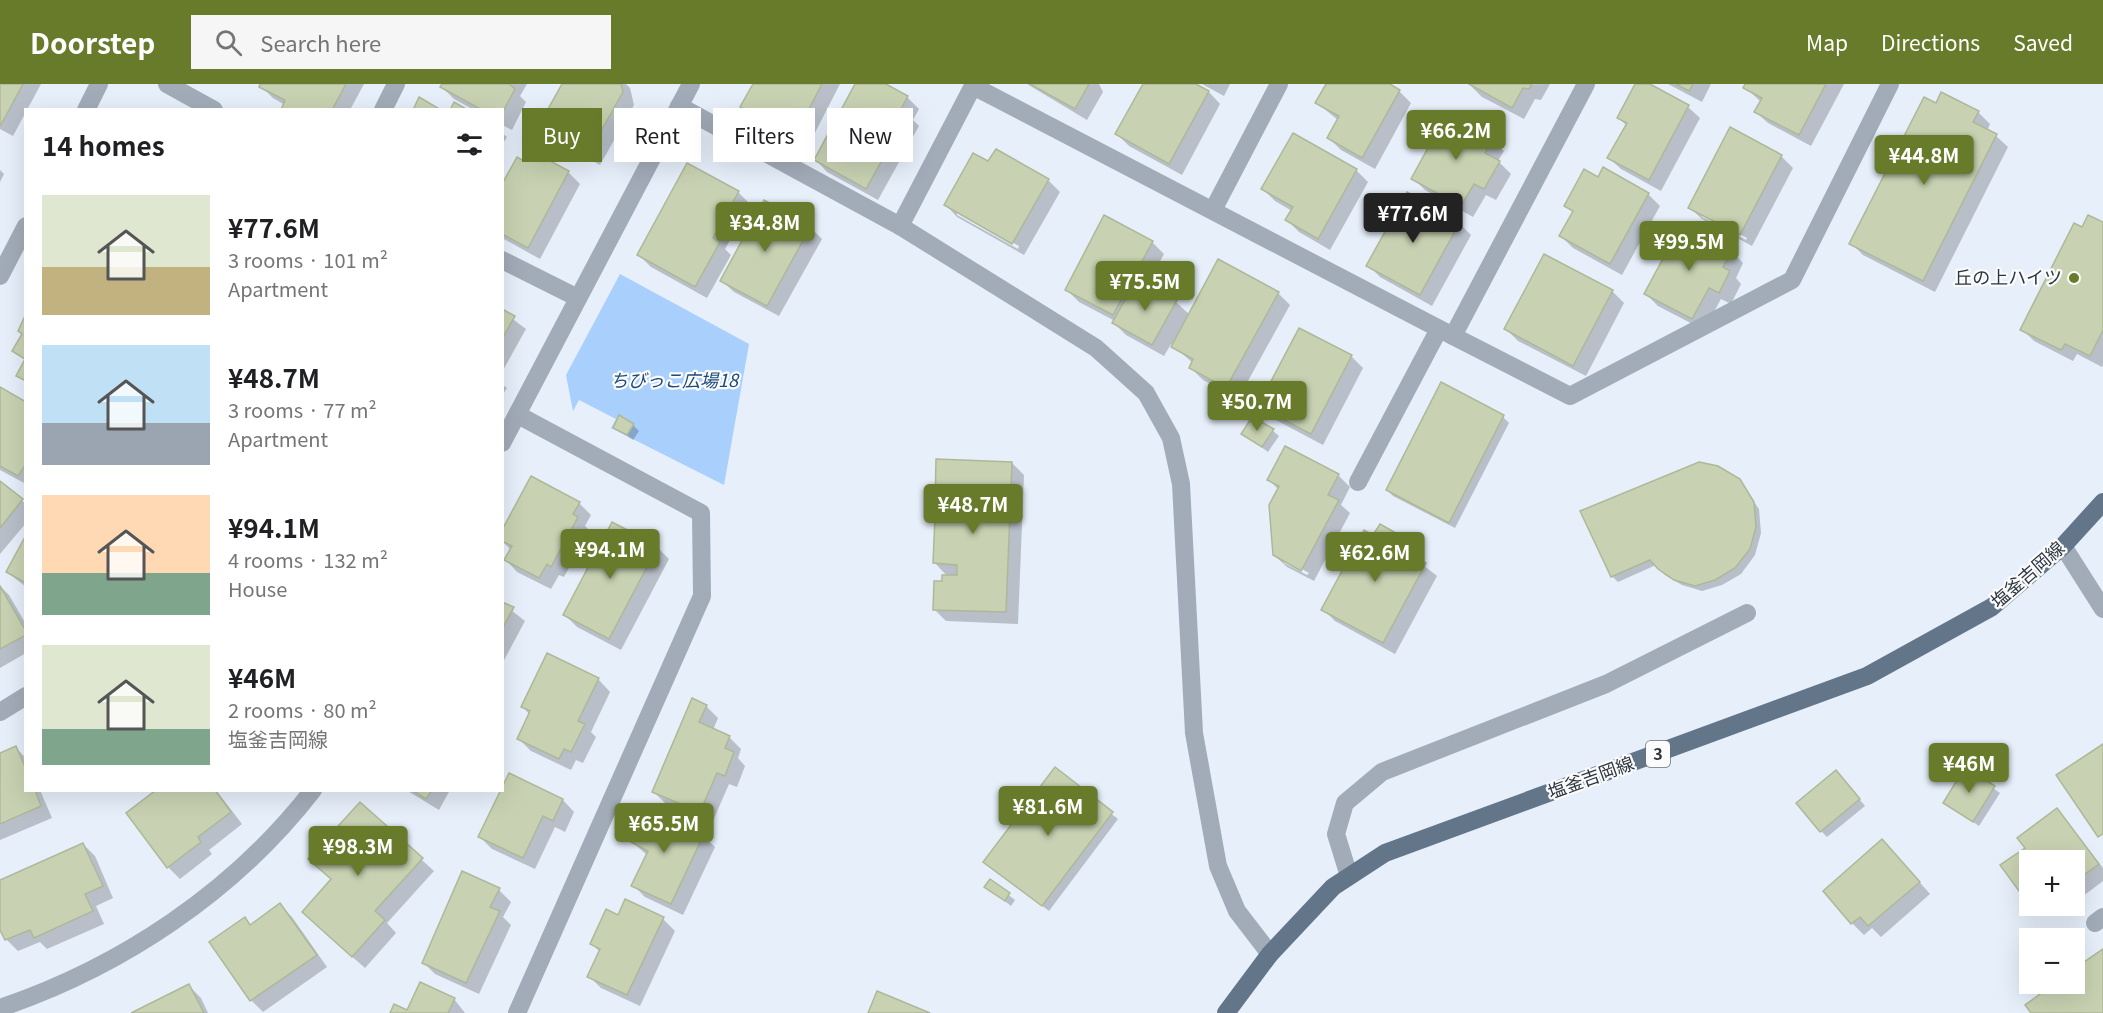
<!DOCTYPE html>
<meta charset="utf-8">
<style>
body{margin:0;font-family:Georgia,"Noto Sans JP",serif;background:#f6f6f6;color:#202124;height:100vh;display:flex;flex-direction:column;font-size:22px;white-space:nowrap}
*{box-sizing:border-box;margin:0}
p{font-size:20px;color:#757577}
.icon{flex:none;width:33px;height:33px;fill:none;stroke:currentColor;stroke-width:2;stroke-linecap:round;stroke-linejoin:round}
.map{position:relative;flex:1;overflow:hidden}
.drawer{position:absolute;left:24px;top:24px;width:480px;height:684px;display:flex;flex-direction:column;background:#fff;border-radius:0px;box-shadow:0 6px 24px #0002}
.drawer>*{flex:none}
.hud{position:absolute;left:522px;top:24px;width:570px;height:54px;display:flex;gap:12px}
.buttons{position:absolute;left:2019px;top:766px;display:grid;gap:12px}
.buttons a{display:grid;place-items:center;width:66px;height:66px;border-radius:0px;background:#fff;box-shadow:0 6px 24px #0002;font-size:30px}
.price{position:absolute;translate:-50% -51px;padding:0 14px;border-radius:6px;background:#677b2b;color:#fff;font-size:20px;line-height:39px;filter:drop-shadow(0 2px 3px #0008)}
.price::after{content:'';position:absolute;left:50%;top:36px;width:18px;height:14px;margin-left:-9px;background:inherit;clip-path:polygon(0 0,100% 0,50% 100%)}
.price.selected{background:#222;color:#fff}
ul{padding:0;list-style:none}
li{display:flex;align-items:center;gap:18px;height:150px;padding:0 18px}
li span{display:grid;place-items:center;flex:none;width:168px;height:120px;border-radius:0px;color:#555}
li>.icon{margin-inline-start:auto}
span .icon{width:72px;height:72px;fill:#fffc;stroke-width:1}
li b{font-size:26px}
h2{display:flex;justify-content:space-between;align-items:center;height:72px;padding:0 18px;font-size:26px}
.tag{padding:0 21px;border-radius:0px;background:#fff;box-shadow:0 6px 24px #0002;font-size:21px;line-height:54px}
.tag.selected{background:#677b2b;color:#fff}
header{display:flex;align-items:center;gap:36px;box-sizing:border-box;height:84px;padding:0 30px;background:#677b2b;color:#fff}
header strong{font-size:28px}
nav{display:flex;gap:33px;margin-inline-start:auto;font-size:21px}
.search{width:420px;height:54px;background:#f6f6f6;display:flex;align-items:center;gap:15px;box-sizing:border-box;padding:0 21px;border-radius:0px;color:#757577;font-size:22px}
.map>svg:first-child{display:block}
.green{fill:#a9cffc}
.shadow{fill:#0003;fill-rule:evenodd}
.building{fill:#c8d2b2;stroke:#aeb899;stroke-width:1.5}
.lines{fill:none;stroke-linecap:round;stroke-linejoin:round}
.street{stroke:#a2acb8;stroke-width:18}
.primary{stroke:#637589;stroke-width:18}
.poi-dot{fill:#677b2b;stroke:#fbfbfb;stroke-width:2}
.labels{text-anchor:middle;stroke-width:4.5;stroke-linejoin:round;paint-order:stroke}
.shield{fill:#fbfbfb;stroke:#6b7178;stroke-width:1.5}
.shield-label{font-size:16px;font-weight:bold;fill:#2d3640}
.poi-label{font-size:18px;fill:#2d3640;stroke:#fbfbfb;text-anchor:end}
.park-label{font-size:18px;font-style:italic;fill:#1c4a7b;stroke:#fbfbfb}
.street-label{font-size:18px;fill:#2d3640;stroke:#fbfbfb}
</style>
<header>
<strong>Doorstep</strong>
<div class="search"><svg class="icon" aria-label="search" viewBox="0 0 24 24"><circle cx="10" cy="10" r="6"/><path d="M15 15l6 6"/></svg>Search here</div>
<nav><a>Map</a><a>Directions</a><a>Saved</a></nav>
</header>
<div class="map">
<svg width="2103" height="929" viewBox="0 0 2103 929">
<rect width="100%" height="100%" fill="#e6effa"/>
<polygon class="green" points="620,190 749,260 724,401 611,344 616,335 579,316 573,327 566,291"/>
<g class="shadow">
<polygon points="0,0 41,0 13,52 0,45"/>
<polygon points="262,0 364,0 350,26 283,26 285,21 273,14 261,2"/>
<polygon points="444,0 527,0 520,12 526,18 512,46 502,41 502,26 474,26 454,15 442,3"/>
<polygon points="563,0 626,0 630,4 634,21 600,81 552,55 540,43"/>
<polygon points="754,0 840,0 801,76 766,57 754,45 758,37 742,23"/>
<polygon points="857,0 883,0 907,13 919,25 913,36 919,42 878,116 827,88 816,76"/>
<polygon points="1027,0 1099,0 1103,8 1087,36"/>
<polygon points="1144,0 1193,0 1209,8 1220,20 1182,91 1129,62 1117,50"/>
<polygon points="1202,0 1230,0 1224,12"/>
<polygon points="1328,0 1387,0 1399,7 1411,19 1375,85 1341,66 1329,54 1338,36 1317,19"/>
<polygon points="1550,0 1541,16 1535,15 1524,35 1482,13 1470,1"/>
<polygon points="1637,0 1647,0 1688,23 1700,34 1661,107 1621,85 1609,74 1627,42 1618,33"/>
<polygon points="1668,0 1711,0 1702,18"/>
<polygon points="1747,0 1844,0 1811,62 1768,39 1756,28 1761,18 1745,3"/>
<polygon points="1936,21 1978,28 1990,40 1987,47 1996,52 2008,63 1935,208 1863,171 1851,159"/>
<polygon points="502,49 507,53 502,61"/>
<polygon points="1492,56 1504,67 1498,77 1511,90 1496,116 1486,111 1473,133 1425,106 1413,94"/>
<path d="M1781 72 1793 84 1752 162 1702 135 1690 124ZM1702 129 1747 154 1746 156 1702 133Z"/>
<polygon points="525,79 568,88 580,100 540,175 502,154 502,103"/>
<path d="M988 79 1048 96 1060 108 1024 171 957 133 946 121ZM957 128 1019 162 1018 165 957 131Z"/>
<polygon points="0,86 4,90 0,98"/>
<polygon points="1356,86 1368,98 1330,166 1299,148 1287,136 1292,127 1275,117 1263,105"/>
<polygon points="1599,95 1648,110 1660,122 1622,191 1573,164 1561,152 1574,129 1566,121"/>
<polygon points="738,108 750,120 725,165 731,171 707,214 651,183 639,171"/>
<polygon points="1459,139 1471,151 1432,222 1380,193 1368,181"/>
<polygon points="2103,140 2103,281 2102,283 2077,270 2073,277 2034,257 2022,245 2083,145"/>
<polygon points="1683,141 1732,167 1743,179 1736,194 1741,200 1731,220 1721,215 1704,246 1658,222 1646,210"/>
<polygon points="810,143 822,155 779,232 734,208 722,197"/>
<polygon points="1152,158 1164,170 1147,201 1176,218 1190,231 1278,209 1290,221 1238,315 1203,296 1191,284 1193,279 1171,260 1164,272 1126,251 1114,239 1115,237 1079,218 1067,206"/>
<polygon points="1612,207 1624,219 1586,292 1518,257 1506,245"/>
<polygon points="502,227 526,245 502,288"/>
<polygon points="1351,272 1363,284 1323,361 1272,334 1260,322"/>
<polygon points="502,300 507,304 502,312"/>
<polygon points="1442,300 1503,333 1509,339 1455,444 1393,412 1387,406"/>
<polygon points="0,305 26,320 26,400 0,386"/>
<polygon points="633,341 639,347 633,356 614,343"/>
<polygon points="1273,347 1279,352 1268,368 1243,350"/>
<polygon points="1012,379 1024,391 1018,540 946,537 934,525 943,499 948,493 935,479 942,426 936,421"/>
<path d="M1338 391 1350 403 1341 421 1350 429 1314 497 1287 483 1274 471 1279 406 1269 396ZM1284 475 1309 489 1307 491 1284 479Z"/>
<polygon points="1739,396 1759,425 1761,449 1755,471 1741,490 1722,501 1702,507 1682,501 1665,491 1656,481 1618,498 1612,492"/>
<polygon points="0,399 26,420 26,439 0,470"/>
<polygon points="579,419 591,431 585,442 589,446 564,493 559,491 551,505 517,488 506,476 511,466 502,457"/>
<polygon points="1374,453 1409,458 1421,470 1418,477 1437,492 1395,570 1335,537 1323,525"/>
<polygon points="26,454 26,503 7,488"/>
<polygon points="657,463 669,475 621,566 577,543 565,531"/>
<polygon points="0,502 9,511 26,540 26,569 0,584"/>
<polygon points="502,519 525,537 502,580"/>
<polygon points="548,571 599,596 610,608 591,648 596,653 583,679 576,676 571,686 531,667 519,655 530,631 523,623"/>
<polygon points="693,616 706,622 718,634 713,646 729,653 741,665 738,674 745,682 737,703 729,700 712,739 665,719 653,707"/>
<polygon points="16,664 26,674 26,706 40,706 52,734 0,756 0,671"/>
<polygon points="1966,685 2000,709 1979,742 1945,719"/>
<polygon points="1055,686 1118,735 1049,827 991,783"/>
<polygon points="1842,694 1865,722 1827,753 1821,747"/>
<polygon points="158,706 216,706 242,740 209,766 212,770 180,795 168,783"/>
<polygon points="406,706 450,706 439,726"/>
<polygon points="563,716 574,728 565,748 555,743 535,785 492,765 480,753"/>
<polygon points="360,720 434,787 387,839 396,849 365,884 315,840"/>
<polygon points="2057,726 2103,784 2103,797 2074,819 2074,777 2030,777 2030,818 2002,782 2027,764"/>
<polygon points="703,751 715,763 683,831 645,813 633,801 647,771 631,757"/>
<polygon points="83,760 95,772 113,814 96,822 104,840 47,865 40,858 18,867 6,855 0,842 0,798"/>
<polygon points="1894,769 1930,810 1881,853 1872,844 1864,851 1852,839"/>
<polygon points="990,797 1015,816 1011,822 986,803"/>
<polygon points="499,806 511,818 503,833 511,841 479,910 435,890 423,878"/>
<polygon points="280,821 292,833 327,883 263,928 251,916 211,858 244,835 251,842"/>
<polygon points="2034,822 2049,822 2040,829"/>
<polygon points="618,833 663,835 675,847 640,922 601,904 589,892 600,868 591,859"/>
<polygon points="189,902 201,914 208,929 134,929"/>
<polygon points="454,915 465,929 392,929 408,928"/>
</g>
<g class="building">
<polygon points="0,0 23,0 1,41 0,41"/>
<polygon points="260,0 346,0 332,26 281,26 285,16 259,3"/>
<polygon points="442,0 509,0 515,5 502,29 502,26 482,26 440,3"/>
<polygon points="562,0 621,0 623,8 588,70 538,43"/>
<polygon points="753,0 822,0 788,65 752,46 759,33 740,23"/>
<polygon points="855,0 886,0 908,12 901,25 908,29 866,105 814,76"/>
<polygon points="1030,0 1089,0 1075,25"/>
<polygon points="1143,0 1196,0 1209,7 1169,80 1115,50"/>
<polygon points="1326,0 1390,0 1400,6 1362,74 1327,54 1339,32 1315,19"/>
<polygon points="1469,0 1532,0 1529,5 1523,4 1512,24"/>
<polygon points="1635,0 1650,0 1689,21 1649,96 1607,74 1627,39 1617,34"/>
<polygon points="1676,0 1693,0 1689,7"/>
<polygon points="1745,0 1826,0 1799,51 1754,28 1762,14 1743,4"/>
<polygon points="1941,8 1979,27 1973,38 1997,50 1923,197 1849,160 1924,13 1936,19"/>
<polygon points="419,13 441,26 413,26"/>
<polygon points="454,18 468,26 450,26"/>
<polygon points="1447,29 1493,54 1485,69 1500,77 1484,105 1474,100 1461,122 1411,95"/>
<polygon points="1730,43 1782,71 1740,151 1688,124"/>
<polygon points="1293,49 1357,85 1318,155 1285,136 1293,123 1261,105"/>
<polygon points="996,65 1049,95 1012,160 944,121 973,69 988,77"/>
<polygon points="530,66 569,87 528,164 502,150 502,100 517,73 524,77"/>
<polygon points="687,79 739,107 713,154 720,158 695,203 637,171"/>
<polygon points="1603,83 1649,109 1610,180 1559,152 1573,127 1564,122 1584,85 1598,93"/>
<polygon points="1407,108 1460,138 1420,211 1366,182"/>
<polygon points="764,116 811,142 767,222 720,197"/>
<polygon points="1104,131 1153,157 1113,231 1065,206"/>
<polygon points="2088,131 2103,138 2103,246 2090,272 2065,260 2061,266 2020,246 2074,139 2082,143"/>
<polygon points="1682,139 1732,166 1723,183 1730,187 1719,209 1709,204 1692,235 1644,210"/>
<polygon points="1544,170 1613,206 1573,282 1504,245"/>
<polygon points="1218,175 1279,208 1226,304 1189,284 1193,275 1171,263"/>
<polygon points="1137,195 1177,216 1152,261 1112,239"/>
<polygon points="502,225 515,232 502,255"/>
<polygon points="25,232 26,232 26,297 16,292 25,275 12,267 22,250 18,247"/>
<polygon points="1299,244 1352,271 1311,350 1258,322"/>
<polygon points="1441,298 1504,331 1449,439 1386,406"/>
<polygon points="0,303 26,318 26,380 18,392 0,382"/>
<polygon points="619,331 634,340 627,351 613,344"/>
<polygon points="1252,333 1274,345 1262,363 1241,350"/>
<polygon points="1285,362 1339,390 1328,411 1339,416 1301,487 1273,471 1269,421 1279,402 1267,396"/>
<polygon points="936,375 1012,378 1006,528 933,526 934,497 942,497 942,491 957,491 957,481 933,479 935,432 940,432 940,426 959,427 959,422 935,421"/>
<polygon points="1699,378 1718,382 1740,395 1754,418 1756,443 1750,465 1735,484 1715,496 1695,502 1674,496 1658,485 1650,476 1611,493 1580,427"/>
<polygon points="531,392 580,418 573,430 578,433 551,483 547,480 539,494 504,476 512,462 502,457 502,446"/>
<polygon points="0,397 23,415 0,444"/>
<polygon points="612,438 658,462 609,555 563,531"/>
<polygon points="1380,440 1410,457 1405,468 1426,479 1383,559 1321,526 1364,446 1373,451"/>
<polygon points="26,451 26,499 6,488"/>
<polygon points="0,502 26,547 26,551 0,565"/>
<polygon points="502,518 514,523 502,545"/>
<polygon points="547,569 599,594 578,637 585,640 571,668 564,665 559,675 517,655 530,627 521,623"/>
<polygon points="692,614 707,621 699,638 730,652 725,664 734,668 725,692 717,689 700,728 652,708"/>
<polygon points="2103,660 2103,750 2098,753 2056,691"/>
<polygon points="16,662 26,685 26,706 35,706 41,722 0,740 0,669"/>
<polygon points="1055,683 1113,728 1042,822 983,778"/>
<polygon points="1965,683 1995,702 1973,738 1943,719"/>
<polygon points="1836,686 1860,715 1820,748 1796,719"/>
<polygon points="509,689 563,715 553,737 543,732 523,774 478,753"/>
<polygon points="156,706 215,706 231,728 198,753 201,758 167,784 126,729"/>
<polygon points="412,706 432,706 426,715"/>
<polygon points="360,718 423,774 375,827 385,836 352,873 302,828 331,795 308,775"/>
<polygon points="645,723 704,750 671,820 631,802 648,767 629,757"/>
<polygon points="2057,724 2099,780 2074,798 2074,777 2030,777 2030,816 2027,818 2000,781 2025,764 2017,754"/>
<polygon points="1882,755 1920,798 1868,842 1860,833 1851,840 1823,807"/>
<polygon points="83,759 103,802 85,810 93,827 34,854 30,846 5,856 0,846 0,796"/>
<polygon points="462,787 500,804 490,823 500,827 466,899 422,879"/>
<polygon points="990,795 1010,809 1005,817 984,803"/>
<polygon points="625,815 664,833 627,911 587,893 600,865 590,860 606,825 618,831"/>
<polygon points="280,819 317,871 250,917 209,858 245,833 250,841"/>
<polygon points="2103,865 2103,929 2031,929 2025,921 2054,900 2074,900 2074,885"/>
<polygon points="420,898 455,914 448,929 390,929 394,920 407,926"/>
<polygon points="189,900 204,929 131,929"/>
<polygon points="877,907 930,929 868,929"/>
</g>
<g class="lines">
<g class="street">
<polyline points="167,0 214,26"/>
<polyline points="1586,0 1453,252 1570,312 1792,196 1890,0"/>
<polyline points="973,2 1453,252"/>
<polyline points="679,22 900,142 1096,264 1146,309 1171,354 1181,400 1194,649 1218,782 1237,827 1270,870"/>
<polyline points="86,26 99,0"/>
<polyline points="383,26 396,0"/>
<polyline points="1213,126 1279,0"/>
<polyline points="900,142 974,0"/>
<polyline points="502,176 578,214"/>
<polyline points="0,192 26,142"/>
<polyline points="502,359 691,0"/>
<polyline points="1358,398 1439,245"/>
<polyline points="2063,462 2103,525"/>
<polyline points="0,628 26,612"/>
<polyline points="1349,792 1336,750 1345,719 1382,688 1606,600 1747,529"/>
<polyline points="2095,839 2103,833"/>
<path d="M0 924C121 883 234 808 313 706"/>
<polyline points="517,929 702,512 701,429 518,331"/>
</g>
<polyline class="primary" points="1226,929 1270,870 1333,803 1385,769 1867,592 1992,523 2063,462 2103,418"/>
</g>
<circle class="poi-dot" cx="2074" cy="194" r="6"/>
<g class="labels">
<rect class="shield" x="1646" y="657" width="24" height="26" rx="4.5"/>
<g class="shield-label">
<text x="1658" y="676">3</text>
</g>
<g class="poi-label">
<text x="2062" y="200">丘の上ハイツ</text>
</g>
<g class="park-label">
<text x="674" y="303">ちびっこ広場18</text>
</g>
<g class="street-label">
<text transform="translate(2028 491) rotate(-41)" y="6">塩釜吉岡線</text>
<text transform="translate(1591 694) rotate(-20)" y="6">塩釜吉岡線</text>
</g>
</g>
</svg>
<div class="buttons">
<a>+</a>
<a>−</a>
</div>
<b class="price" style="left:1456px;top:77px">¥66.2M</b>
<b class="price" style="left:1924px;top:102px">¥44.8M</b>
<b class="price selected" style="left:1413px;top:160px">¥77.6M</b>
<b class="price" style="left:765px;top:169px">¥34.8M</b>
<b class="price" style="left:1689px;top:188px">¥99.5M</b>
<b class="price" style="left:1145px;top:228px">¥75.5M</b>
<b class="price" style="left:1257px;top:348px">¥50.7M</b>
<b class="price" style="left:973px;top:451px">¥48.7M</b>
<b class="price" style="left:610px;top:496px">¥94.1M</b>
<b class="price" style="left:1375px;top:499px">¥62.6M</b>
<b class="price" style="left:1969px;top:710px">¥46M</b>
<b class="price" style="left:1048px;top:753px">¥81.6M</b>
<b class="price" style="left:664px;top:770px">¥65.5M</b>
<b class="price" style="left:358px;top:793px">¥98.3M</b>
<div class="hud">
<a class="tag selected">Buy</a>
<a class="tag">Rent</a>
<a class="tag">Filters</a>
<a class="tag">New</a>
</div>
<section class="drawer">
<h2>14 homes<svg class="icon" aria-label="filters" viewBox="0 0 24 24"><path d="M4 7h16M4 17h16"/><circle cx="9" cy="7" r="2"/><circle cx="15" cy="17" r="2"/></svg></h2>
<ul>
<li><span style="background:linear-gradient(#dfe7d0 60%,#c2b280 0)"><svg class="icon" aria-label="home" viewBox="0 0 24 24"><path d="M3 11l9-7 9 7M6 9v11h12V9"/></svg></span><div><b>¥77.6M</b><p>3 rooms · 101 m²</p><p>Apartment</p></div></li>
<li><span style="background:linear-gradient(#bfe0f5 65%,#9aa5b1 0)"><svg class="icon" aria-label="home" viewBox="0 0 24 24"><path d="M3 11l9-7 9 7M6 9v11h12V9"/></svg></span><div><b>¥48.7M</b><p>3 rooms · 77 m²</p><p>Apartment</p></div></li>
<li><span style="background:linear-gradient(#ffd9b3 65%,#7fa58c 0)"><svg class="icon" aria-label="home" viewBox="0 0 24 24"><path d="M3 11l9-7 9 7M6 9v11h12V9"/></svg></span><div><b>¥94.1M</b><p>4 rooms · 132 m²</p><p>House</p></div></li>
<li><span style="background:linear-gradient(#dfe7d0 70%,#7fa58c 0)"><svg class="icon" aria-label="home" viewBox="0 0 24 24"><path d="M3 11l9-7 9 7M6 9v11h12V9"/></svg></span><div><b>¥46M</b><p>2 rooms · 80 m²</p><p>塩釜吉岡線</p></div></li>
</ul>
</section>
</div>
